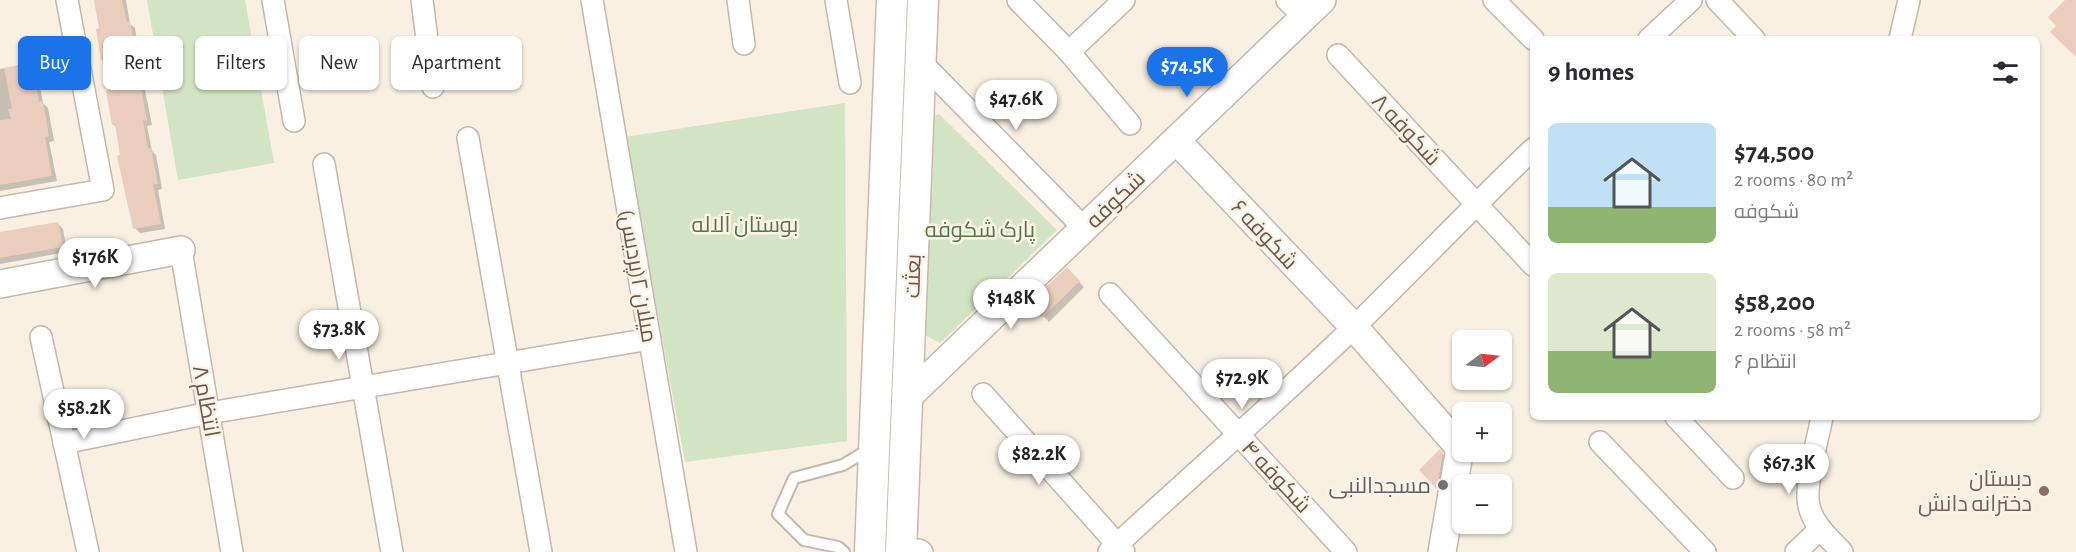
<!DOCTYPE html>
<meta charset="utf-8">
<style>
body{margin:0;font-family:"Alegreya Sans",Cairo,sans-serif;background:#f2f2f3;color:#2b2b33;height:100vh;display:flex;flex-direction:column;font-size:22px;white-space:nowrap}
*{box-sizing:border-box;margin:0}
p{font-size:20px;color:#7c7c81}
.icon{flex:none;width:33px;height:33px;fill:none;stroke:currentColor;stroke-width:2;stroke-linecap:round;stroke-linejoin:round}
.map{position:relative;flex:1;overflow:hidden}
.side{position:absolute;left:1530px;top:36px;width:510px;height:384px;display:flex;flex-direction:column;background:#fff;border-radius:9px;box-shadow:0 2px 4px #0004}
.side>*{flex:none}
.top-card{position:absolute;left:18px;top:36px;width:570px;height:54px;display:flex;gap:12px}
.needle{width:39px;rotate:75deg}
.fabs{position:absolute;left:1452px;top:330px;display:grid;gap:12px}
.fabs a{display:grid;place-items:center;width:60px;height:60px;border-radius:9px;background:#fff;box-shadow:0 2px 4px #0004;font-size:30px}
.price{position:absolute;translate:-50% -51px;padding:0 14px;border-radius:21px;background:#fff;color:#222;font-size:20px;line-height:39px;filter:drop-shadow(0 2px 3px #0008)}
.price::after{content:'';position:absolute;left:50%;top:36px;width:18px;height:14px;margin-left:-9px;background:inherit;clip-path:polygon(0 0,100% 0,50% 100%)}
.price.current{background:#1a73e8;color:#fff}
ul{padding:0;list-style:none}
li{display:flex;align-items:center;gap:18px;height:150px;padding:0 18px}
li span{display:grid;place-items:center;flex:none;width:168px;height:120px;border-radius:9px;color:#555}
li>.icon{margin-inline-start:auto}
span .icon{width:72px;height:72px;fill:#fffc;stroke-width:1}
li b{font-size:26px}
h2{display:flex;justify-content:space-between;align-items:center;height:72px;padding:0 18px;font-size:26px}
.chip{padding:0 21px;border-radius:9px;background:#fff;box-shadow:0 2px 4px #0004;font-size:21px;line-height:54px}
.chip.current{background:#1a73e8;color:#fff}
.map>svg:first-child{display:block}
.green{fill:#d2e4c3}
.shadow{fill:#0003}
.building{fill:#eacdbd}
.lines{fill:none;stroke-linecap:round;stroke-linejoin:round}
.service-casing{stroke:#c7b6ab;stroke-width:14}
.minor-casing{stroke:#c7b6ab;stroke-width:24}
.tertiary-casing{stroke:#c7b6ab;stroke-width:30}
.secondary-casing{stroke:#ccb8ab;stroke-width:33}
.service{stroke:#fff;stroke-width:10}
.minor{stroke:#fff;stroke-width:21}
.tertiary{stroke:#fff;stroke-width:27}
.secondary{stroke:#fff;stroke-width:30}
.worship-dot{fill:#6b7280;stroke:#fcf3e7;stroke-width:2}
.education-dot{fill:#8d6e63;stroke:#fcf3e7;stroke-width:2}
.labels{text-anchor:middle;stroke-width:5;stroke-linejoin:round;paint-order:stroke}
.street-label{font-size:22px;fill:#6d564c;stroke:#fcf3e7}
.park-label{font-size:22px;fill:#587749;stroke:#fcf3e7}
.education-label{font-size:22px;fill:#785e54;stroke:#fcf3e7;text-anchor:end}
.worship-label{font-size:22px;fill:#5b616d;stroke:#fcf3e7;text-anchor:end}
</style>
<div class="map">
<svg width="2076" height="552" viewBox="0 0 2076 552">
<rect width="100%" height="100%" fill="#f9efe2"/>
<g class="green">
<polygon points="147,0 245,0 274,163 178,180"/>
<polygon points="845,103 847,441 685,462 625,137"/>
<polygon points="939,114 1057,230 940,343 923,334 931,117"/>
</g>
<g class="shadow">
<polygon points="95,0 126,0 130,24 135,28 140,60 136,60 141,86 145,90 152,125 147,126 152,151 156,155 162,189 158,190 165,229 140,233 135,228 117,128 113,124 111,91 106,62 103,59 101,29"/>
<polygon points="31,64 37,69 43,103 48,108 54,141 49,142 57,181 0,191 0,69"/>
<polygon points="58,224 63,229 67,252 0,264 0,234"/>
<polygon points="1067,269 1084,287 1049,322 1031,303"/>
<polygon points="1440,451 1448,459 1442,492 1422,470"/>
</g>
<g class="building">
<polygon points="94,0 122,0 127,22 130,21 136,55 131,55 137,84 140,83 147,120 143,121 148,149 151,148 158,184 153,184 161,224 133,229 117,156 120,155 115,124 112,125 106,91 109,90 104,60 101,60 96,29 99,28"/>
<polygon points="2065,0 2076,0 2076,57 2050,32 2056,26 2048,17"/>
<polygon points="32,62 39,102 43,101 49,136 45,137 52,176 0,185 0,120 11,119 8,109 12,108 4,68"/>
<polygon points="58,222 63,247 0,258 0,232"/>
<polygon points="1067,267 1080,281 1042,318 1029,303"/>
<polygon points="1440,449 1443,453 1437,489 1419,470"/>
</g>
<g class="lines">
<defs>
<polyline id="service" points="844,552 838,547 804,540 778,514 794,478 843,465 871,448"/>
<g id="minor">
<polyline points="273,0 294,121"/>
<polyline points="422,0 433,87"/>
<polyline points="592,0 686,552"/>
<polyline points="738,0 744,44"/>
<polyline points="836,0 850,83"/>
<polyline points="1018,0 1069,52 1130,124"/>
<polyline points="1287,0 1304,17"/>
<polyline points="1494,0 1533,39"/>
<polyline points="1717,0 1754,39"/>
<polyline points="1649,39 1691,0"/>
<polyline points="1900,39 1909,0"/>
<polyline points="1069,52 1124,0"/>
<polyline points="1338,55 1533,265"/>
<polyline points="921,62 1084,228"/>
<polyline points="468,138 541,552"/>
<polyline points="324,164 392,552"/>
<polyline points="0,208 103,190 67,0"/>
<polyline points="181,250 232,552"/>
<polyline points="1110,294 1346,552"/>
<polyline points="41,337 88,552"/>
<polyline points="983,394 1124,552"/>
<polyline points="1676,417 1733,478"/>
<path d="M1822 417C1818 439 1804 486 1809 506 1813 525 1830 539 1842 552"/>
<polyline points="1600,442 1705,552"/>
<polyline points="64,443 209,413 650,339"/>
<polyline points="919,550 922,552"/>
<path d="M1109 552C1190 477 1273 405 1353 328 1414 269 1471 208 1533 149"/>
<polyline points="1796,552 1820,529"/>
</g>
<g id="tertiary">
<polyline points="1176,140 1354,327 1460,448 1442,552"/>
<polyline points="0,284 181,250"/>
<polyline points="907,398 1322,0"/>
</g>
<g id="secondary">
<polyline points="870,552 892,0"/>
<polyline points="901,552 923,0"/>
</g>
</defs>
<use href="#service" class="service-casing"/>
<use href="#minor" class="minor-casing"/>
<use href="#tertiary" class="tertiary-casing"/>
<use href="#secondary" class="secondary-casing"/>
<use href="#service" class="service"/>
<use href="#minor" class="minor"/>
<use href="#tertiary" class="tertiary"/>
<use href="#secondary" class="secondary"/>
</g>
<circle class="worship-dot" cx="1443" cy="485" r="6"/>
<circle class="education-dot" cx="2044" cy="491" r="6"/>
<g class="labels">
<g class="street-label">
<text transform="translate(1407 129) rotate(47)" y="8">شکوفه ۸</text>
<text transform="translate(1115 199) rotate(-44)" y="8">شکوفه</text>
<text transform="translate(1265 234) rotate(47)" y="8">شکوفه ۶</text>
<text transform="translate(639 276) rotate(80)" y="8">میلان ۲(پردیس)</text>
<text transform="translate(912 276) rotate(-88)" y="8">بعثت</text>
<text transform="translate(207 401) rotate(80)" y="8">انتظام ۸</text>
<text transform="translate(1277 476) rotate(47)" y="8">شکوفه ۴</text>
</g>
<g class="park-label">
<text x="745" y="232">بوستان آلاله</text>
<text x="980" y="237">پارک شکوفه</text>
</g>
<g class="education-label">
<text x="2032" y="486">دبستان<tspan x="2032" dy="25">دخترانه دانش</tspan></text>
</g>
<g class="worship-label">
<text x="1431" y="493">مسجدالنبی</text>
</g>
</g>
</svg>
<div class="fabs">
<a><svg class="needle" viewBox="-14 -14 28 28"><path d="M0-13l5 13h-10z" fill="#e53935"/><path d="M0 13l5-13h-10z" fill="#7c7c81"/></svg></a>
<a>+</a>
<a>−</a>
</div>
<b class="price current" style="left:1187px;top:98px">$74.5K</b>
<b class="price" style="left:1016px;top:131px">$47.6K</b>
<b class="price" style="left:95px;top:289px">$176K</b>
<b class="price" style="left:1011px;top:330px">$148K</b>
<b class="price" style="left:339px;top:361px">$73.8K</b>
<b class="price" style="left:1242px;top:410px">$72.9K</b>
<b class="price" style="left:84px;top:440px">$58.2K</b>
<b class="price" style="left:1039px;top:486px">$82.2K</b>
<b class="price" style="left:1789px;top:495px">$67.3K</b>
<div class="top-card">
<a class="chip current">Buy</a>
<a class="chip">Rent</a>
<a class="chip">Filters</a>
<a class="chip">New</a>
<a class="chip">Apartment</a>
</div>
<section class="side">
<h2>9 homes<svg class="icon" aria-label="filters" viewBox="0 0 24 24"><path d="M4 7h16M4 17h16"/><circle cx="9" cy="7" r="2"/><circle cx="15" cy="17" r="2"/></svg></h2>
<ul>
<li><span style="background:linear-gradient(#bfe0f5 70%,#8fb573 0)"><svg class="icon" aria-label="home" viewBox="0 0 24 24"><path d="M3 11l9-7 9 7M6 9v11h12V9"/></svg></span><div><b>$74,500</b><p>2 rooms · 80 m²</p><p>شکوفه</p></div></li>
<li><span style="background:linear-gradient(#dfe7d0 65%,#8fb573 0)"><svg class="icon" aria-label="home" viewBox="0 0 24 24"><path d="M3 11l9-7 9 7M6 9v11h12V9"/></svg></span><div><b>$58,200</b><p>2 rooms · 58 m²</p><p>انتظام ۶</p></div></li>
</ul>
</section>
</div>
